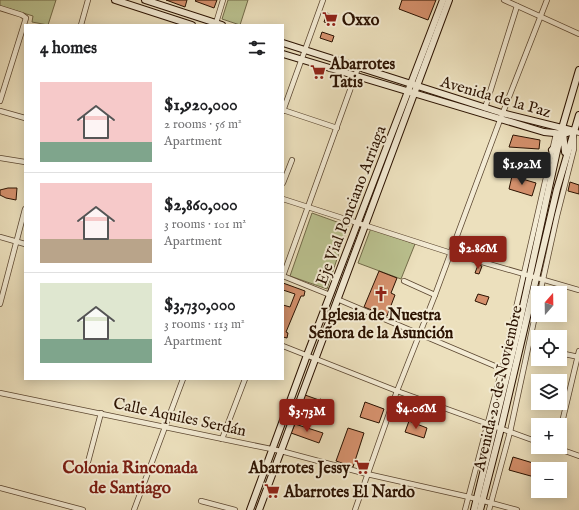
<!DOCTYPE html>
<meta charset="utf-8">
<style>
body{margin:0;font-family:"IM FELL English",serif;background:#f6f6f6;color:#202124;height:100vh;display:flex;flex-direction:column;font-size:15px;white-space:nowrap}
*{box-sizing:border-box;margin:0}
p{font-size:13px;color:#757577}
.icon{flex:none;width:22px;height:22px;fill:none;stroke:currentColor;stroke-width:2;stroke-linecap:round;stroke-linejoin:round}
.map{position:relative;flex:1;overflow:hidden}
.sheet{position:absolute;left:24px;top:24px;width:260px;height:356px;display:flex;flex-direction:column;background:#fff;border-radius:0px;box-shadow:0 2px 10px #0003}
.sheet>*{flex:none}
.needle{width:26px;rotate:20deg}
.buttons{position:absolute;left:531px;top:286px;display:grid;gap:8px}
.buttons a{display:grid;place-items:center;width:36px;height:36px;border-radius:0px;background:#fff;box-shadow:0 2px 10px #0003;font-size:20px}
.price{position:absolute;translate:-50% -34px;padding:0 9px;border-radius:4px;background:#8f2418;color:#fff;font-size:13px;line-height:26px;filter:drop-shadow(0 1px 2px #0008)}
.price::after{content:'';position:absolute;left:50%;top:24px;width:12px;height:9px;margin-left:-6px;background:inherit;clip-path:polygon(0 0,100% 0,50% 100%)}
.price.active{background:#222;color:#fff}
ul{padding:0;list-style:none}
li{display:flex;align-items:center;gap:12px;height:100px;padding:0 16px}
li+li{border-top:1px solid #e0e0e0}
li span{display:grid;place-items:center;flex:none;width:112px;height:80px;border-radius:0px;color:#555}
li>.icon{margin-inline-start:auto}
span .icon{width:48px;height:48px;fill:#fffc;stroke-width:1}
li b{font-size:17px}
h2{display:flex;justify-content:space-between;align-items:center;height:48px;padding:0 16px;font-size:17px}
.map>svg:first-child{display:block}
.green{fill:#bac18f;stroke:#726a48}
.building{fill:#d4906c;stroke:#2b1201}
.lines{fill:none;stroke-linecap:round;stroke-linejoin:round}
.street-casing{stroke:#5b4630;stroke-width:6}
.secondary-casing{stroke:#2b1201;stroke-width:8}
.street{stroke:#f3ebd4;stroke-width:4.5}
.secondary{stroke:#f3ebd4;stroke-width:6}
.labels{text-anchor:middle;stroke-width:4;stroke-linejoin:round;paint-order:stroke}
.poi-label{font-size:16px;font-weight:bold;fill:#2b1201;stroke:#f3ebd4;text-anchor:start}
.street-label{font-size:16px;fill:#2b1201;stroke:#f3ebd4}
.neighbourhood-label{font-size:17px;font-weight:bold;fill:#7a1f14;stroke:#f3ebd4}
</style>
<div class="map">
<svg width="579" height="510" viewBox="0 0 579 510">
<rect width="100%" height="100%" fill="#ece0bd"/>
<filter id="stains"><feTurbulence type="fractalNoise" baseFrequency=".005" numOctaves="4"/><feColorMatrix values="0 0 0 0 .2 0 0 0 0 .09 0 0 0 0 .02 0 0 0 .5 -.17"/></filter>
<radialGradient id="worn" r=".72"><stop offset=".6" stop-color="#630" stop-opacity="0"/><stop offset="1" stop-color="#630" stop-opacity=".3"/></radialGradient>
<g class="green">
<polygon points="0,0 56,0 48,25 32,22 33,16 0,6"/>
<polygon points="228,0 248,0 240,25 222,19"/>
<polygon points="312,213 348,226 327,289 290,276"/>
<polygon points="371,228 415,244 401,279 358,263"/>
</g>
<g class="building">
<polygon points="166,0 187,0 185,7"/>
<polygon points="196,0 217,0 214,8 195,1"/>
<polygon points="402,0 436,0 428,20 399,9"/>
<polygon points="327,13 337,17 334,25 324,22"/>
<polygon points="322,32 334,36 332,42 320,38"/>
<polygon points="513,135 540,140 539,149 509,147"/>
<polygon points="512,176 536,183 532,196 509,189"/>
<polygon points="570,182 579,185 579,194 568,191"/>
<polygon points="8,188 17,188 16,200 6,198 0,195 0,190"/>
<polygon points="478,265 482,266 479,274 475,273"/>
<polygon points="379,271 397,278 391,293 395,295 387,316 364,307"/>
<polygon points="283,283 305,291 304,296 301,296 286,332 288,333 287,338 283,337 283,305 290,307 295,294 283,290"/>
<polygon points="478,294 489,297 486,305 475,301"/>
<polygon points="305,395 319,400 317,406 311,404 309,408 301,405"/>
<polygon points="320,399 332,403 330,410 317,406"/>
<polygon points="365,402 384,409 379,423 360,417"/>
<polygon points="409,421 427,428 424,438 405,432"/>
<polygon points="295,424 323,433 319,443 291,433"/>
<polygon points="348,428 364,433 353,467 336,461"/>
<polygon points="513,457 553,469 538,469 538,478 509,470"/>
</g>
<g class="lines">
<defs>
<g id="street">
<polyline points="504,0 579,34"/>
<polyline points="0,8 22,15 26,18 0,101"/>
<polyline points="216,23 223,0"/>
<polyline points="81,25 88,0"/>
<polyline points="485,108 517,6"/>
<polyline points="283,110 337,128"/>
<polyline points="0,111 25,118"/>
<polyline points="283,111 323,0"/>
<polyline points="0,158 25,162"/>
<polyline points="283,183 292,160"/>
<polyline points="283,199 451,253 579,290"/>
<polyline points="0,237 25,244"/>
<polyline points="283,276 358,68"/>
<polyline points="283,276 330,295"/>
<polyline points="404,281 435,295"/>
<polyline points="540,293 557,216 574,149 574,131 579,133"/>
<polyline points="337,299 502,369"/>
<polyline points="0,304 25,209"/>
<polyline points="283,346 397,391 538,442"/>
<polyline points="560,353 579,357"/>
<polyline points="0,393 281,451 367,474 469,497 517,510"/>
<polyline points="560,431 579,351"/>
<polyline points="222,439 245,379"/>
<polyline points="554,447 579,456"/>
<polyline points="88,462 101,413"/>
<polyline points="0,488 83,510"/>
<polyline points="201,501 235,510"/>
<polyline points="134,510 183,379"/>
<polyline points="355,510 397,391 435,295 500,120 547,0"/>
<polyline points="465,510 502,369 556,134"/>
<polyline points="489,510 510,432 538,302"/>
</g>
<g id="secondary">
<polyline points="115,0 192,25"/>
<polyline points="145,0 222,25"/>
<polyline points="283,43 502,113 574,131"/>
<polyline points="283,54 544,132 564,134 574,131"/>
<polyline points="563,132 565,152"/>
<polyline points="552,150 560,143"/>
<polyline points="250,510 307,355 443,0"/>
<polyline points="259,510 449,0"/>
<polyline points="474,510 517,334 562,128 579,70"/>
<polyline points="480,510 501,428 557,189 579,115"/>
</g>
</defs>
<use href="#street" class="street-casing"/>
<use href="#secondary" class="secondary-casing"/>
<use href="#street" class="street"/>
<use href="#secondary" class="secondary"/>
</g>
<defs>
<symbol id="supermarket-bare" viewBox="-9 -9 18 18"><path d="M-6-5.5h2.5l.6 2H6L4.5 2H-2.5L-4.4-4H-6ZM-1.5 3.2a1.3 1.3 0 1 0 .1 0ZM3 3.2a1.3 1.3 0 1 0 .1 0Z" fill="#8f2418" stroke="#f3ebd4" stroke-width="2.5" paint-order="stroke"/></symbol>
<symbol id="church-bare" viewBox="-9 -9 18 18"><path d="M-1.2-6h2.4v3.5h3.3v2.4h-3.3V6h-2.4V-.1h-3.3v-2.4h3.3Z" fill="#8f2418" stroke="#f3ebd4" stroke-width="2.5" paint-order="stroke"/></symbol>
</defs>
<g fill-rule="evenodd">
<use href="#supermarket-bare" x="319" y="8" width="22" height="22"/>
<use href="#supermarket-bare" x="307" y="61" width="22" height="22"/>
<use href="#church-bare" x="370" y="283" width="22" height="22"/>
<use href="#supermarket-bare" x="351" y="456" width="22" height="22"/>
<use href="#supermarket-bare" x="261" y="480" width="22" height="22"/>
</g>
<g class="labels">
<g class="poi-label">
<text x="342" y="25">Oxxo</text>
<text x="330" y="69">Abarrotes<tspan x="330" dy="18">Tatis</tspan></text>
<text x="381" y="320" text-anchor="middle">Iglesia de Nuestra<tspan x="381" dy="18">Señora de la Asunción</tspan></text>
<text x="350" y="473" text-anchor="end">Abarrotes Jessy</text>
<text x="284" y="497">Abarrotes El Nardo</text>
</g>
<g class="street-label">
<text transform="translate(496 96) rotate(16)" y="6">Avenida de la Paz</text>
<text transform="translate(350 205) rotate(-69)" y="6">Eje Vial Ponciano Arriaga</text>
<text transform="translate(497 388) rotate(-77)" y="6">Avenida 20 de Noviembre</text>
<text transform="translate(180 416) rotate(12)" y="6">Calle Aquiles Serdán</text>
</g>
<g class="neighbourhood-label">
<text x="130" y="473">Colonia Rinconada<tspan x="130" dy="20">de Santiago</tspan></text>
</g>
</g>
<rect width="100%" height="100%" filter="url(#stains)"/>
<rect width="100%" height="100%" fill="url(#worn)"/>
</svg>
<div class="buttons">
<a><svg class="needle" viewBox="-14 -14 28 28"><path d="M0-13l5 13h-10z" fill="#e53935"/><path d="M0 13l5-13h-10z" fill="#757577"/></svg></a>
<a><svg class="icon" aria-label="locate" viewBox="0 0 24 24"><circle cx="12" cy="12" r="6"/><path d="M12 2v4M12 18v4M2 12h4M18 12h4"/></svg></a>
<a><svg class="icon" aria-label="layers" viewBox="0 0 24 24"><path d="M12 4l9 5-9 5-9-5zM3 14l9 5 9-5"/></svg></a>
<a>+</a>
<a>−</a>
</div>
<b class="price active" style="left:522px;top:186px">$1.92M</b>
<b class="price" style="left:478px;top:270px">$2.86M</b>
<b class="price" style="left:416px;top:430px">$4.06M</b>
<b class="price" style="left:307px;top:433px">$3.73M</b>
<section class="sheet">
<h2>4 homes<svg class="icon" aria-label="filters" viewBox="0 0 24 24"><path d="M4 7h16M4 17h16"/><circle cx="9" cy="7" r="2"/><circle cx="15" cy="17" r="2"/></svg></h2>
<ul>
<li><span style="background:linear-gradient(#f6c9c9 75%,#7fa58c 0)"><svg class="icon" aria-label="home" viewBox="0 0 24 24"><path d="M3 11l9-7 9 7M6 9v11h12V9"/></svg></span><div><b>$1,920,000</b><p>2 rooms · 56 m²</p><p>Apartment</p></div></li>
<li><span style="background:linear-gradient(#f6c9c9 70%,#b9a48a 0)"><svg class="icon" aria-label="home" viewBox="0 0 24 24"><path d="M3 11l9-7 9 7M6 9v11h12V9"/></svg></span><div><b>$2,860,000</b><p>3 rooms · 101 m²</p><p>Apartment</p></div></li>
<li><span style="background:linear-gradient(#dfe7d0 70%,#7fa58c 0)"><svg class="icon" aria-label="home" viewBox="0 0 24 24"><path d="M3 11l9-7 9 7M6 9v11h12V9"/></svg></span><div><b>$3,730,000</b><p>3 rooms · 113 m²</p><p>Apartment</p></div></li>
</ul>
</section>
</div>
